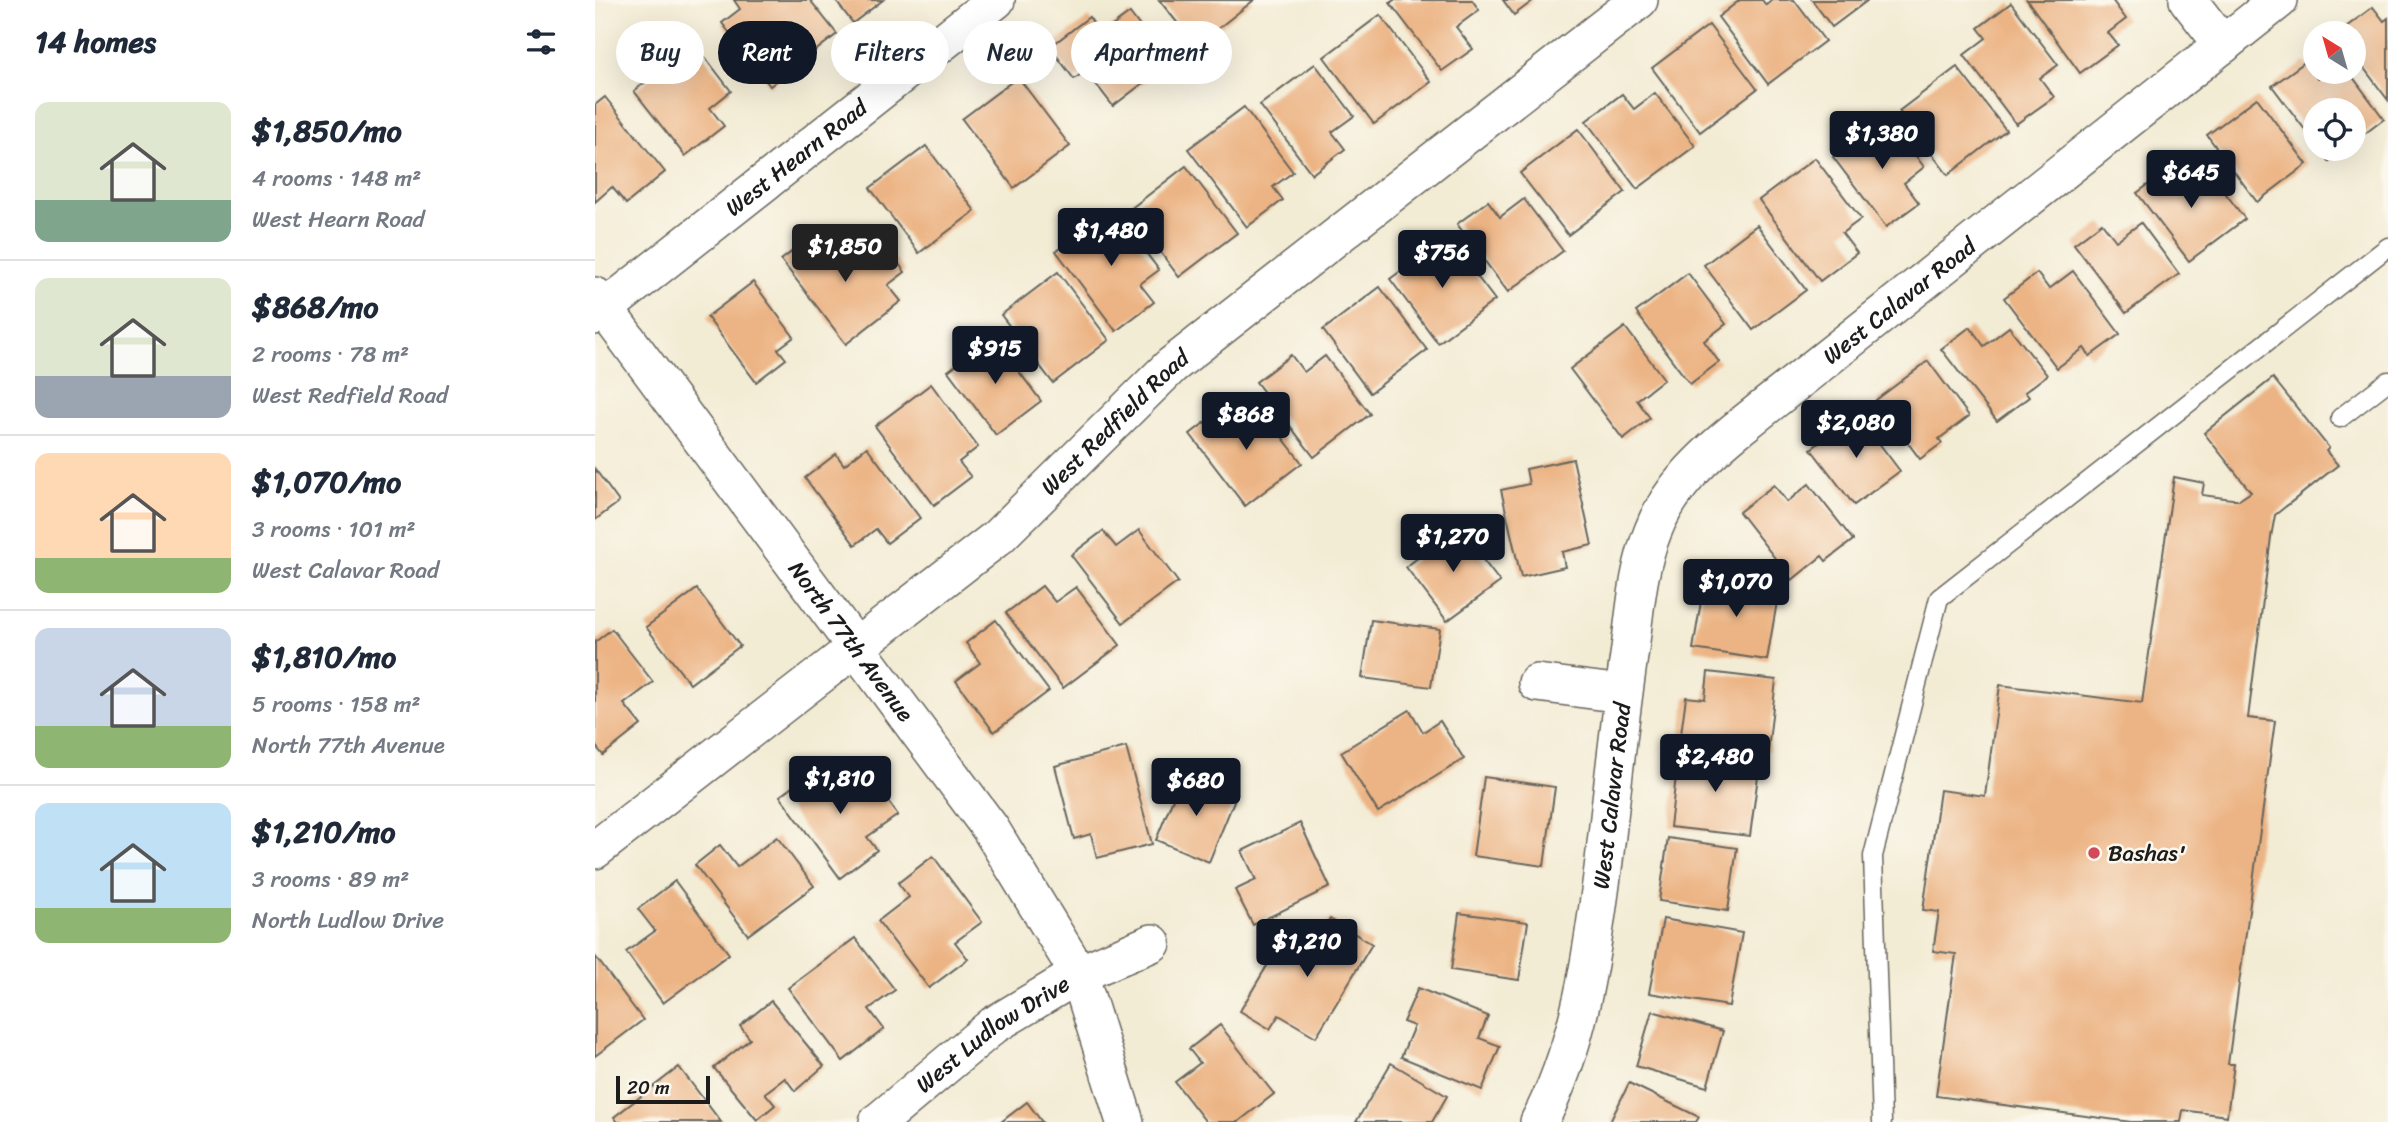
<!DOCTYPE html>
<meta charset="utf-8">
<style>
body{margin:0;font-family:Sriracha,sans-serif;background:#f6f6f7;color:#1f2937;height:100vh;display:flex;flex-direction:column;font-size:26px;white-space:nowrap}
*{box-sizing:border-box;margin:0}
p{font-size:23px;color:#747a83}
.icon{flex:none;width:38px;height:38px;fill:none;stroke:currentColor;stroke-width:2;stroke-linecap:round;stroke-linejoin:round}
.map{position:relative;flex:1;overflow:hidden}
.side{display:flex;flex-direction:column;background:#fff;width:595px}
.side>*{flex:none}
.hud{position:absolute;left:21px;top:21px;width:665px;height:63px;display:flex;gap:14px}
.needle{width:46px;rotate:323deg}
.controls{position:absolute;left:1708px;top:21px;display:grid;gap:14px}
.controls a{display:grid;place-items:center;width:63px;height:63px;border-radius:50%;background:#fff;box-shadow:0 7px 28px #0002;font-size:35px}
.scale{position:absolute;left:21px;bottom:18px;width:94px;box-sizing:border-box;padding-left:7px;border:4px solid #1c1c1c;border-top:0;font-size:19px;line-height:24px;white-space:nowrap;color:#1c1c1c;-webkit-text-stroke:5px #fbf7ec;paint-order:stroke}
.price{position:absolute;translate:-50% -60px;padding:0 16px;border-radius:7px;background:#111827;color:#fff;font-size:23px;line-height:46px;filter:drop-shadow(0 2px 4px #0008)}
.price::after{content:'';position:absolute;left:50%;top:42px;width:21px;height:16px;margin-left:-10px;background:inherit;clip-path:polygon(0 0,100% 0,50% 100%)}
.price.on{background:#222;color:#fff}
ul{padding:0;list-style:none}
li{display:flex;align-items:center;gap:21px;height:175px;padding:0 35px}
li+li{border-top:2px solid #e0e1e3}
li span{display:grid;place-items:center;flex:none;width:196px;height:140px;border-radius:14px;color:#555}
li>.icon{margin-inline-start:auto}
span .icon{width:84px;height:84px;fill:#fffc;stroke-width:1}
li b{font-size:30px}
h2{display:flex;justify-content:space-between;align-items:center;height:84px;padding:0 35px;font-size:30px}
.chip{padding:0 24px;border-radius:32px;background:#fff;box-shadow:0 7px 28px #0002;font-size:24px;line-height:63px}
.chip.on{background:#111827;color:#fff}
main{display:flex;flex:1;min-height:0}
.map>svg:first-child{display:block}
.building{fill:#ecb484}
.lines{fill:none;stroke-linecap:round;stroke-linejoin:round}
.service-casing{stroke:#67655d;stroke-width:21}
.minor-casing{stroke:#67655d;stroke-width:40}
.service{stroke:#fff;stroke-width:18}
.minor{stroke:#fff;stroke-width:37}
.poi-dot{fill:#d1495b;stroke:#fbf7ec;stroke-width:2.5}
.labels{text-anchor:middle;stroke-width:5;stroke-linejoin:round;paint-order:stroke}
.street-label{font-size:23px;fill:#1c1c1c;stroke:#fbf7ec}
.poi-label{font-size:23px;fill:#1c1c1c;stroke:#fbf7ec;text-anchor:start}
</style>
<main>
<section class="side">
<h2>14 homes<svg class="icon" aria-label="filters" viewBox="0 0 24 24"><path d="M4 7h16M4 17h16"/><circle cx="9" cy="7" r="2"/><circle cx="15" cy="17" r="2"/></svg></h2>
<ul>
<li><span style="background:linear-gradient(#dfe7d0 70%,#7fa58c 0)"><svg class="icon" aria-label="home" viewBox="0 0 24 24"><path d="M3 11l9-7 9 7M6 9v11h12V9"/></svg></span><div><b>$1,850/mo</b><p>4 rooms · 148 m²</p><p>West Hearn Road</p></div></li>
<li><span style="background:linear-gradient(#dfe7d0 70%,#9aa5b1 0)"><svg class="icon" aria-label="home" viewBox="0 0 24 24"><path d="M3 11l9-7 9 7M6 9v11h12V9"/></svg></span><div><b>$868/mo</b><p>2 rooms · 78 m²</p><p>West Redfield Road</p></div></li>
<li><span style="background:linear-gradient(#ffd9b3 75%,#8fb573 0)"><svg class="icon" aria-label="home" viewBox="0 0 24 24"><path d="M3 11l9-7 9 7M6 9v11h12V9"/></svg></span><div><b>$1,070/mo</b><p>3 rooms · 101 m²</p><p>West Calavar Road</p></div></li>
<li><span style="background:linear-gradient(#c9d6e8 70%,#8fb573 0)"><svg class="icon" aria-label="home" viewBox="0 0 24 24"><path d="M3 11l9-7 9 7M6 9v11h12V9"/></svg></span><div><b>$1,810/mo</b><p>5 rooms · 158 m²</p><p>North 77th Avenue</p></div></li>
<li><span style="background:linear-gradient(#bfe0f5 75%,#8fb573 0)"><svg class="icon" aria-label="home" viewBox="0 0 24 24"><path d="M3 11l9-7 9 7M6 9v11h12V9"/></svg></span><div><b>$1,210/mo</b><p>3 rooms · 89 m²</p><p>North Ludlow Drive</p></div></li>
</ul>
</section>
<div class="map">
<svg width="1793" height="1122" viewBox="0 0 1793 1122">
<rect width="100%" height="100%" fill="#fbf7ec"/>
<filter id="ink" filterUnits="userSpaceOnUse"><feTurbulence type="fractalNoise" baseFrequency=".0143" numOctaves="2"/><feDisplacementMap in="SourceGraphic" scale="14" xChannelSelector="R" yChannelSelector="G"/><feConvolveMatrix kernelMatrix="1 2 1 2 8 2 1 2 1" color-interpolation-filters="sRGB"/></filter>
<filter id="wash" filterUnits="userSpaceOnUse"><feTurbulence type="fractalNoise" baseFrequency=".00686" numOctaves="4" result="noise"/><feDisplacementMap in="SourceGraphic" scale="28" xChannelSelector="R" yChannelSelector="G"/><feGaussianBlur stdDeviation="1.57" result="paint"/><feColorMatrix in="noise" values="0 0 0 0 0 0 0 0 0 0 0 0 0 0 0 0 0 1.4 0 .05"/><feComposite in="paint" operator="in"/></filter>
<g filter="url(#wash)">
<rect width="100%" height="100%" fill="#f3ecd5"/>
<g id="blocks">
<g class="building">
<polygon points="139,0 215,0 242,34 175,86 127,23 145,9"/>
<polygon points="240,0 288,0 258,23"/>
<polygon points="564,0 659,0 601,46"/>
<polygon points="799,0 877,0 884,10 861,27 878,49 847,71 795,3"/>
<polygon points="908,0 939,0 919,15"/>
<polygon points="1145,0 1167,0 1171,5 1177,0 1199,0 1230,41 1173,84 1123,17"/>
<polygon points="1217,0 1273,0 1237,27"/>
<polygon points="1432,0 1517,0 1531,19 1513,33 1523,45 1485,73"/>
<polygon points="1416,3 1463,65 1445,78 1459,97 1421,124 1369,55 1391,38 1383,28"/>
<polygon points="1778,7 1789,21 1793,18 1793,100 1759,55 1759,33 1743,33"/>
<polygon points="535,13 573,64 518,106 491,71 479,79 455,47 494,17 506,34"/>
<polygon points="785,15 836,82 779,124 729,57"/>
<polygon points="1114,25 1162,89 1105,132 1057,68"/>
<polygon points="100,44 136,91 115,108 129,126 90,156 39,91"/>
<polygon points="1710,62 1723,79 1733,72 1754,72 1789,119 1759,142 1759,110 1720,110 1720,143 1677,86"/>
<polygon points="720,64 759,116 737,132 750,149 717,174 665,105"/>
<polygon points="1362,67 1411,130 1353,175 1304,111"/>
<polygon points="423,77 475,146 419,188 367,119"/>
<polygon points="1060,93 1100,146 1042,189 991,121 1027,94 1039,109"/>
<polygon points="10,97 70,172 31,204 17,187 0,202 0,105"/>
<polygon points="1662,98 1712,164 1662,202 1612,135"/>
<polygon points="649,107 698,172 678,187 688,200 652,227 593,149"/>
<polygon points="1292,117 1329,167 1309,183 1324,203 1291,227 1238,157"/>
<polygon points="983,129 1030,192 973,235 925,173"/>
<polygon points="331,146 380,211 324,253 275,188"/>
<polygon points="1725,149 1750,149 1734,161"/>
<polygon points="1220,158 1266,219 1247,233 1262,253 1225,281 1164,200"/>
<polygon points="1609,165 1650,219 1594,261 1542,193 1576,168 1586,182"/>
<polygon points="591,166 642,233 584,277 534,210"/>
<polygon points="929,199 968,251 913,292 862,224 893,201 905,217"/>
<polygon points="518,209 564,270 545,284 559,302 521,331 461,251"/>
<polygon points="1507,223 1521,241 1546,223 1584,274 1531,313 1479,244"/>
<polygon points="1162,225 1211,290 1158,330 1109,265"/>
<polygon points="252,234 279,268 296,254 310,272 293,285 306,301 251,344 186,260 215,238 227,254"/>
<polygon points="852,237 900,300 843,343 795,279"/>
<polygon points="1478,271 1525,334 1495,356 1489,348 1462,368 1409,298 1442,273 1454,289"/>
<polygon points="463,272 514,340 458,383 406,315"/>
<polygon points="1093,273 1131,324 1109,341 1124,362 1095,384 1041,312"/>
<polygon points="158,282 199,337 183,349 191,359 161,382 112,317"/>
<polygon points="785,287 832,350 775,393 728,330"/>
<polygon points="1030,327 1069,379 1042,400 1055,418 1028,439 975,369"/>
<polygon points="1375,327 1389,346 1414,327 1452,375 1430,392 1434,397 1402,421 1346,349"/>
<polygon points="398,337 446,401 401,435 353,371"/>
<polygon points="696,355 709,372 730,356 775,414 719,457 661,382"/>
<polygon points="1333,361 1374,416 1344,439 1347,443 1325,459 1281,400"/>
<polygon points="1678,378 1734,448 1731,451 1743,465 1680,515 1676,537 1653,718 1680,721 1633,1064 1639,1064 1632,1116 1588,1110 1586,1122 1536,1122 1341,1096 1361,954 1338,951 1344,912 1328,910 1345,790 1390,796 1405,685 1547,703 1579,477 1609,483 1607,495 1644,500 1656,492 1609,433"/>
<polygon points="336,384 383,447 364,462 376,477 339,505 280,426"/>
<polygon points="662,404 707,463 650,506 595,434 629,408 639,422"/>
<polygon points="1262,414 1305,471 1259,505 1216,449"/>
<polygon points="272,447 325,518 292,543 281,529 260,545 210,478 241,454 249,465"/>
<polygon points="978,459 997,545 967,552 970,567 926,577 906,490 934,484 931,469"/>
<polygon points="0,469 24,502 0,520"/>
<polygon points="1214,484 1258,540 1231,561 1227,556 1197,580 1144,512 1179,485 1192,502"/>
<polygon points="863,527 905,582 852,621 811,567"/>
<polygon points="544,530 583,582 528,623 476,555 508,531 521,547"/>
<polygon points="1110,578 1184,590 1172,660 1098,649"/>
<polygon points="447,586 460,602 481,587 525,645 468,688 411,613"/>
<polygon points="102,589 145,646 95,684 51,627"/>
<polygon points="401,620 454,691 399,732 361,681 385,663 371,643"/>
<polygon points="776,620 845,629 836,687 767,678"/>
<polygon points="17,629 58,682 29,704 46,725 8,755 0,745 0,642"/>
<polygon points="1113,672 1181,680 1173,751 1085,741 1091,697 1110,699"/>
<polygon points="815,710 828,732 845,721 869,759 783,812 746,752"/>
<polygon points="531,747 557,844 502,858 496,834 479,839 460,766"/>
<polygon points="1084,751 1165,761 1155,836 1075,827"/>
<polygon points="267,765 303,815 272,837 282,850 245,878 185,796 223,768 237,787"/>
<polygon points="588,774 641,796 614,862 561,840"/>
<polygon points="889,777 960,787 949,866 878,856"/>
<polygon points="705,823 735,887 658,925 640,890 661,880 647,851"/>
<polygon points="182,837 219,886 153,935 100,865 125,845 142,867"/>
<polygon points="1073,838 1142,848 1133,911 1064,901"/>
<polygon points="338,856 387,922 360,942 373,959 334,988 283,921 314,897 303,883"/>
<polygon points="80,881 134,954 68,1003 31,952 60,931 43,909"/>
<polygon points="864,913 933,922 924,980 856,970"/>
<polygon points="735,919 777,944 721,1037 684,1015 675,1029 645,1011 691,934 716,949"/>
<polygon points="1068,919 1147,933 1134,1006 1054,993"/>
<polygon points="260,938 300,990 274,1009 289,1029 248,1061 193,988"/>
<polygon points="0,956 48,1020 0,1056"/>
<polygon points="823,988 893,1016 884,1038 905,1046 887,1090 806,1057 819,1026 808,1022"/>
<polygon points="176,1001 229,1066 200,1091 190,1078 170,1093 180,1105 162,1120 119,1068 155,1039 145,1026"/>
<polygon points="1057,1011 1128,1031 1112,1087 1041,1066"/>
<polygon points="625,1025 679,1094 643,1122 611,1122 580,1082 605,1063 594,1049"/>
<polygon points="796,1063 852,1096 837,1122 761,1122"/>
<polygon points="84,1067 126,1122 23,1122 19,1117"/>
<polygon points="1034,1083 1104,1117 1101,1122 1015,1122"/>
<polygon points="432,1102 447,1122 406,1122"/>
</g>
</g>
</g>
<g filter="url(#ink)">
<use href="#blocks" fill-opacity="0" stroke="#67655d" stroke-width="2"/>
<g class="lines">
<defs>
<g id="service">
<polyline points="1745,418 1793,381"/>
<polyline points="1287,1122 1278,856 1344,598 1793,247"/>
</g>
<g id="minor">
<polyline points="1593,0 1628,45"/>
<path id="s1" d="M0 296 395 828 484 974 530 1122"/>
<path id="s2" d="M0 316 401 0"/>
<polyline points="942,683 1028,694"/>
<path id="s3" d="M0 850 403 537 576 366 1044 0"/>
<path id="s4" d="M283 1122 399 1025 484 974 557 943"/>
<path id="s5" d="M944 1122C986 1044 998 947 1009 861 1017 792 1024 724 1034 656 1040 615 1042 570 1058 531 1074 489 1107 458 1141 430L1684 0"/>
</g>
</defs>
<use href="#service" class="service-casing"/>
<use href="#minor" class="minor-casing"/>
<use href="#service" class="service"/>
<use href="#minor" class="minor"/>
</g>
</g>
<circle class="poi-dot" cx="1499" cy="853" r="7"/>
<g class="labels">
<g class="street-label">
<text dy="8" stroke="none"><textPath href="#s2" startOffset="256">West Hearn Road</textPath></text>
<text dy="8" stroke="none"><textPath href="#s5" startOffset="945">West Calavar Road</textPath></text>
<text dy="8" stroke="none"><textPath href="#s3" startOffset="674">West Redfield Road</textPath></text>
<text dy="8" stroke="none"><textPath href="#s1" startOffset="430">North 77th Avenue</textPath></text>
<text dy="8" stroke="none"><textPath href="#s5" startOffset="336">West Calavar Road</textPath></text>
<text dy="8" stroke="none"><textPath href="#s4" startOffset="145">West Ludlow Drive</textPath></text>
</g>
<g class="poi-label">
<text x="1513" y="861">Bashas'</text>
</g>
</g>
</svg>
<div class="controls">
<a><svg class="needle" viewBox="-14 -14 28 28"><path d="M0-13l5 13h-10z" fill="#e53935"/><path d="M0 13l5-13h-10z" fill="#747a83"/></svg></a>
<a><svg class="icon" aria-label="locate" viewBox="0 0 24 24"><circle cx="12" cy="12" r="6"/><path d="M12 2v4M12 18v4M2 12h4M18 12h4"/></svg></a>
</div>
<div class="scale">20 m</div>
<b class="price" style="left:1287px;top:171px">$1,380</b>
<b class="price" style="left:1596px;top:210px">$645</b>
<b class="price" style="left:516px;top:268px">$1,480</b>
<b class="price on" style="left:250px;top:284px">$1,850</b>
<b class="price" style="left:847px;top:290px">$756</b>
<b class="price" style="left:400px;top:386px">$915</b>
<b class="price" style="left:651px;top:452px">$868</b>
<b class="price" style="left:1261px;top:460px">$2,080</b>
<b class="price" style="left:858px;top:574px">$1,270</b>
<b class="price" style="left:1141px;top:619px">$1,070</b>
<b class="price" style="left:1120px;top:794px">$2,480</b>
<b class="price" style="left:245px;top:816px">$1,810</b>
<b class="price" style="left:601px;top:818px">$680</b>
<b class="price" style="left:712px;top:979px">$1,210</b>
<div class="hud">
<a class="chip">Buy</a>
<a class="chip on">Rent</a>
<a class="chip">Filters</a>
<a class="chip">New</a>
<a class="chip">Apartment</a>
</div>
</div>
</main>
